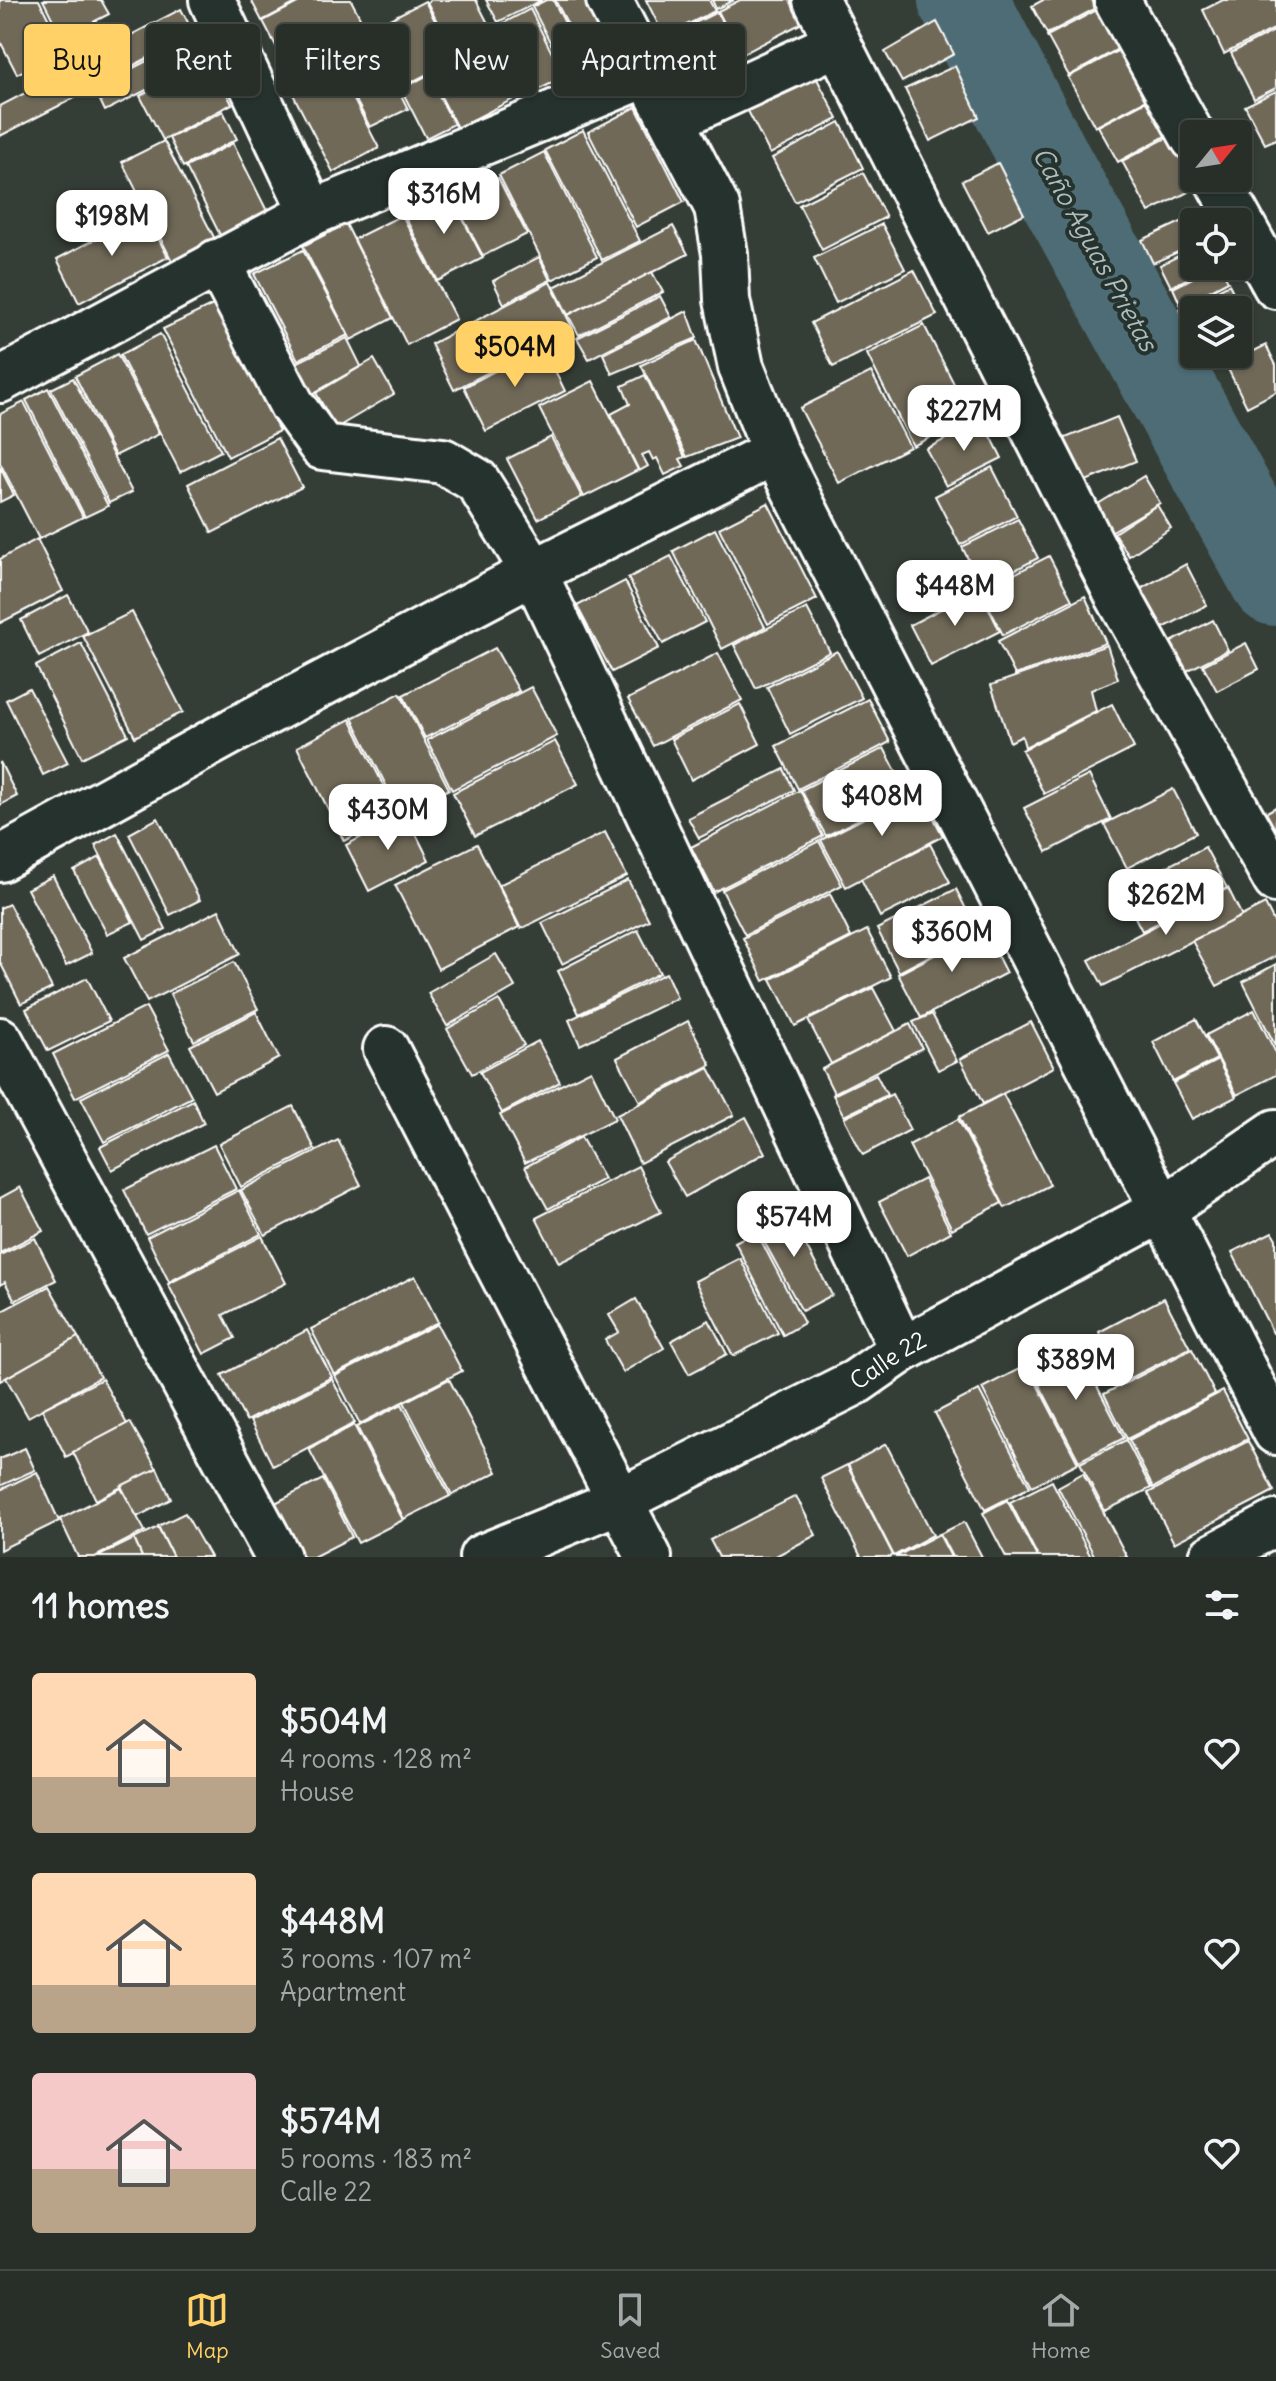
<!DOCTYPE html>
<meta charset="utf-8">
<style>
body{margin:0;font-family:Delius,sans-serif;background:#343a34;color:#f1f3f6;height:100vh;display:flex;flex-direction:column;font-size:30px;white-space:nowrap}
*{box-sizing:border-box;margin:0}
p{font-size:26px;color:#a5a8a8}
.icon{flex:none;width:44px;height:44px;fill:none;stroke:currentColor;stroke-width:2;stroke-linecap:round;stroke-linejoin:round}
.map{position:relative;height:1557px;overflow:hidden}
.drawer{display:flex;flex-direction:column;background:#282e28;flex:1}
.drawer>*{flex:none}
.banner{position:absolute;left:24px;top:24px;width:800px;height:72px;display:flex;gap:16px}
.needle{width:52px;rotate:60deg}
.buttons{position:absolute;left:1180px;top:120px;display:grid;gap:16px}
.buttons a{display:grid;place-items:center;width:72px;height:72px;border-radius:8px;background:#282e28;box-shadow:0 2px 6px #0004,0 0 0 2px #444a45;font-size:40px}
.price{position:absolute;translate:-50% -68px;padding:0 18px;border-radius:16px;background:#fff;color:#222;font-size:26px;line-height:52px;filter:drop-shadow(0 2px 4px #0008)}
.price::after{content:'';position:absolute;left:50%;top:48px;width:24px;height:18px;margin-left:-12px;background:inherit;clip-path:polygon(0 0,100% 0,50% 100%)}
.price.on{background:#ffd166;color:#111}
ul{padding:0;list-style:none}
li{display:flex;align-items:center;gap:24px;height:200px;padding:0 32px}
li span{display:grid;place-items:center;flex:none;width:224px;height:160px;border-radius:8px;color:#555}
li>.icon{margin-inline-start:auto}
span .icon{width:96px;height:96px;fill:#fffc;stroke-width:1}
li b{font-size:34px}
h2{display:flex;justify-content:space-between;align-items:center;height:96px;padding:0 32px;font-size:34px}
.tag{padding:0 28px;border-radius:8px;background:#282e28;box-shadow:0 2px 6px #0004,0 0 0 2px #444a45;font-size:28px;line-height:72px}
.tag.on{background:#ffd166;color:#111}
.tabs{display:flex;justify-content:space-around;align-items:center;height:112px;border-top:2px solid #444a45;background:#282e28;font-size:22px;color:#a5a8a8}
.tabs a{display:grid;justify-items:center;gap:4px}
.tabs .on{color:#ffd166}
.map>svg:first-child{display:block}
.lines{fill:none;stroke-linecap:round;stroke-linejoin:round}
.river{stroke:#4e6c74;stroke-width:90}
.building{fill:#706958;stroke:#fff;stroke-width:2}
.minor-casing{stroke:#fff;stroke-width:50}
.minor{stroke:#26332d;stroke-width:44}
.labels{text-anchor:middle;stroke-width:8;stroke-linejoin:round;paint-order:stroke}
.street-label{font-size:24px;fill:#fff;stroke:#26332d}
.water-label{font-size:26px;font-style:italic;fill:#afbdc0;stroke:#26332d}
</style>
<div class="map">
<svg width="1276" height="1557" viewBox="0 0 1276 1557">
<rect width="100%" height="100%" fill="#353e36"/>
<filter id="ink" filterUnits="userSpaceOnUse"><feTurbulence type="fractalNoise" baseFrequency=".0125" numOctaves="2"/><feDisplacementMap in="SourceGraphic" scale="16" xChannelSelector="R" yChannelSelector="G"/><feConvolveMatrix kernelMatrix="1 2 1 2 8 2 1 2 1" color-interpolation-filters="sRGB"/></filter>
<g filter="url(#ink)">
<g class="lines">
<polyline class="river" points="963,0 1051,171 1276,581"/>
</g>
<g class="building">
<polygon points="0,0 39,0 64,50 17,74 0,41"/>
<polygon points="43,0 101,0 109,14 62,38"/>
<polygon points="251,0 302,0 262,21"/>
<polygon points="303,0 351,0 366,29 288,69 263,21"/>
<polygon points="431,0 476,0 496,39 456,59 427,2"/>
<polygon points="486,0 542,0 498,22"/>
<polygon points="546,0 553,0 591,73 571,83 532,7"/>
<polygon points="555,0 589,0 620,61 594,74"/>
<polygon points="646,0 709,0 715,11 664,36"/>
<polygon points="712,0 734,0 716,9"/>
<polygon points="740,0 790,0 802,23 741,55 718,11"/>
<polygon points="1043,0 1107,0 1108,2 1047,34 1032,6"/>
<polygon points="1223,0 1276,0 1276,28 1224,54 1203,10"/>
<polygon points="425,1 455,60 404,86 374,27"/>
<polygon points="1108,4 1129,43 1069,76 1047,36"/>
<polygon points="181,9 194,34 88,89 75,64"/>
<polygon points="530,9 564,77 526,96 492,29"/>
<polygon points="717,12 739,55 688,81 666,37"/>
<polygon points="937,22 954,54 902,82 885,52"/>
<polygon points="1276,30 1276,88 1254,99 1231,53"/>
<polygon points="495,42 523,94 457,128 430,75"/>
<polygon points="182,43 194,66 105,111 94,88"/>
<polygon points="328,50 379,148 333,172 282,73"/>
<polygon points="1119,50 1146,100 1095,127 1068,77"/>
<polygon points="381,55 408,109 370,127 342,74"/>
<polygon points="209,60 232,104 163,140 140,96"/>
<polygon points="955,66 979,117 930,141 905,89"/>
<polygon points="71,69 84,93 0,136 0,106"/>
<polygon points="428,75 454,124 426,138 401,89"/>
<polygon points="815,75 838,119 770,154 747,109"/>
<polygon points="1276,91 1276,139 1265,144 1245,106"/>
<polygon points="1156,96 1175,131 1118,162 1098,126"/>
<polygon points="636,107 684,202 636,227 588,132"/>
<polygon points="223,111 237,139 183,167 169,138"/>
<polygon points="840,122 863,168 795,202 772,158"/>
<polygon points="583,130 640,241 602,260 545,150"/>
<polygon points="1172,135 1198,187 1149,212 1122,161"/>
<polygon points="164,141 217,243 174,265 122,162"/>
<polygon points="233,143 269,215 222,239 186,167"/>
<polygon points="544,152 597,257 552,280 499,175"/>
<polygon points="998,163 1024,214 988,232 962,181"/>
<polygon points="863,173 886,217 822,250 799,205"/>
<polygon points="498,178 527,234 483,256 454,201"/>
<polygon points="449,192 483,258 438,281 404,215"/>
<polygon points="145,213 168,257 79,303 57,259"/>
<polygon points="402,215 456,319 407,345 354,239"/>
<polygon points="1196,215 1199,222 1194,222 1194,245 1153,263 1142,240"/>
<polygon points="346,224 393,318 351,340 303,246"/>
<polygon points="882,224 905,269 836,303 814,258"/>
<polygon points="673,226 688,254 568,315 554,287"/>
<polygon points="1194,248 1194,266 1210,267 1171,287 1160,265"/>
<polygon points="303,250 348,335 298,360 254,274"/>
<polygon points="539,257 550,280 504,304 493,281"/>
<polygon points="1215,266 1220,266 1228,281 1181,306 1173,288"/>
<polygon points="914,270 937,315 833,367 811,323"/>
<polygon points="652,272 663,292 579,335 568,315"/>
<polygon points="550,282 573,329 454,390 431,344"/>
<polygon points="1229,284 1245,315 1238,318 1238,310 1194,310 1194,338 1180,310"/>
<polygon points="660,296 671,317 589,359 577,338"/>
<polygon points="215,304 279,431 228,457 163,329"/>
<polygon points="687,311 697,338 612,374 603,354"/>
<polygon points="924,325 971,417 913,446 867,354"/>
<polygon points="160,334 221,451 180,472 120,355"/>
<polygon points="347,338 361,366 307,397 292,365"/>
<polygon points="696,340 737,438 687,457 641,365"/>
<polygon points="1266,345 1276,365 1276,392 1247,407 1226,365"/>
<polygon points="543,346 565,391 486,431 464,387"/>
<polygon points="117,354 159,434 115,456 75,376"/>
<polygon points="374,359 394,394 336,428 316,393"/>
<polygon points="871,372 910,447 839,483 800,408"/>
<polygon points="645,375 685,457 680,459 684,466 665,475 657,458 653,460 649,452 642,455 648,466 639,471 611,414 630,404 622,386"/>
<polygon points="73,378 132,492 109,503 51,389"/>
<polygon points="593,381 638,470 584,497 539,408"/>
<polygon points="48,388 108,506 85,517 26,400"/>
<polygon points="24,402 83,517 39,539 0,463 0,414"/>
<polygon points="1117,417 1136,461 1081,483 1063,439"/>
<polygon points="983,420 1002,458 946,486 926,449"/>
<polygon points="551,437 582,497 538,519 507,459"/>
<polygon points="277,438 302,487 212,533 188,484"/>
<polygon points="0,467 14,495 0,502"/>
<polygon points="992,467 1017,516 960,545 935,496"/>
<polygon points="1144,476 1160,503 1109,533 1093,507"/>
<polygon points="768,503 817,599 768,624 719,528"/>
<polygon points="1157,505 1171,528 1129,556 1114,533"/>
<polygon points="1018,519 1038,558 982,587 962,547"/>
<polygon points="715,529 765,627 722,649 673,551"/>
<polygon points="37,539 63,591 0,623 0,559"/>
<polygon points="671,556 705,622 663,644 628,578"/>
<polygon points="1049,556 1072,600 1003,635 981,591"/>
<polygon points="1186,564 1207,605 1154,633 1133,593"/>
<polygon points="625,581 659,648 612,672 577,606"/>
<polygon points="979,589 1000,631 931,666 910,625"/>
<polygon points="68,595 88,632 39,657 21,620"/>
<polygon points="1085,596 1106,643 1015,675 998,641"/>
<polygon points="807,608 830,652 756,689 734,645"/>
<polygon points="132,612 183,712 135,737 83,636"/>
<polygon points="1213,620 1228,650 1171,679 1156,650"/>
<polygon points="81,643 128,735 82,758 36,666"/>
<polygon points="1246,643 1259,669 1217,691 1203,665"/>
<polygon points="1107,645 1118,679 1091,690 1096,711 1025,747 1022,736 1010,742 991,685"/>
<polygon points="495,648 519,691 425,738 403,695"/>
<polygon points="837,651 862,698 790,734 767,687"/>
<polygon points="718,653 742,700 653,746 628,699"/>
<polygon points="531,687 557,736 452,790 427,740"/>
<polygon points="29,688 68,763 43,775 6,700"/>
<polygon points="400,693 449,789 401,815 352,718"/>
<polygon points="868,699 890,742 798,789 776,746"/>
<polygon points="740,704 760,744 691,780 671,739"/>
<polygon points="1112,704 1134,748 1044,794 1022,750"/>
<polygon points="350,719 398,814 344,841 297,747"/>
<polygon points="555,741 578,784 475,836 453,793"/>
<polygon points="884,748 908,794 826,836 801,790"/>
<polygon points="0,762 17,796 0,805"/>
<polygon points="784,769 794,790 699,838 688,818"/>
<polygon points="1089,775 1111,819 1047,852 1024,808"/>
<polygon points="1173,789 1196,833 1127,868 1104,824"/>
<polygon points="800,790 823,836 714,892 691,847"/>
<polygon points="919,790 943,836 846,887 821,840"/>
<polygon points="1276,807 1276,833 1265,813"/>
<polygon points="406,814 429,860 369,891 346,845"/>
<polygon points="158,818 200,900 170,915 129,834"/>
<polygon points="605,832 627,876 521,929 499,885"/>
<polygon points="117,833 166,929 144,940 95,845"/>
<polygon points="819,841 842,885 745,935 722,890"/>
<polygon points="477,844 519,927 438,969 395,885"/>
<polygon points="930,844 950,882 880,917 861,879"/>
<polygon points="1205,847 1227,888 1142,931 1121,890"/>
<polygon points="100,857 133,922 107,934 74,871"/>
<polygon points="53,876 92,953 66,966 27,889"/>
<polygon points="628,880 649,920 562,964 542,923"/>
<polygon points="1228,888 1242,916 1103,986 1089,960"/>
<polygon points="956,889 977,931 899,972 877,929"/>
<polygon points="830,894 851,937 764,981 743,938"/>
<polygon points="9,904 52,988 21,1004 0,962 0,908"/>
<polygon points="1265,904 1276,926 1276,956 1217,986 1192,941"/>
<polygon points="219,910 240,954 147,1002 124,958"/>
<polygon points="984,929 1006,973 921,1018 898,974"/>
<polygon points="638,930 660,973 579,1014 558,971"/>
<polygon points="867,930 891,977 795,1026 771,979"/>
<polygon points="496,954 515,987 447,1026 428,993"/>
<polygon points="234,962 258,1009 194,1041 170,994"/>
<polygon points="1276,964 1276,1047 1243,982"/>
<polygon points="666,973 677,998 580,1045 569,1020"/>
<polygon points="87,978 109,1021 48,1051 26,1009"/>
<polygon points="873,988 896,1031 831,1064 808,1020"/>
<polygon points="499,1000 524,1045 472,1074 447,1029"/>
<polygon points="146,1007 169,1050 75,1098 53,1054"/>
<polygon points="1254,1010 1276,1053 1276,1075 1237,1095 1206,1035"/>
<polygon points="256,1012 279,1058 214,1092 190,1046"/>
<polygon points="932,1014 957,1061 938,1070 913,1022"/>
<polygon points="1196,1019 1217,1059 1173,1082 1153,1042"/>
<polygon points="688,1021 711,1065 640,1102 617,1058"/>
<polygon points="1031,1022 1054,1067 983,1104 960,1059"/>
<polygon points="910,1024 922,1048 834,1093 822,1069"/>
<polygon points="538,1041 560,1082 502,1113 480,1072"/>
<polygon points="169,1053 192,1097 104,1142 81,1098"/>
<polygon points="1218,1060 1236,1097 1192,1119 1173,1083"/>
<polygon points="709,1068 734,1115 640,1163 617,1115"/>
<polygon points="591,1070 615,1119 525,1163 500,1115"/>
<polygon points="876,1074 887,1095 844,1116 833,1095"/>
<polygon points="892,1094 910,1130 863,1155 844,1118"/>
<polygon points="1003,1094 1050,1185 1005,1208 959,1117"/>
<polygon points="193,1100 204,1123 112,1170 100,1147"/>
<polygon points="293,1106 315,1149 241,1187 219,1144"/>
<polygon points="746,1117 765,1153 685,1197 665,1162"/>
<polygon points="958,1119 1002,1203 952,1229 909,1145"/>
<polygon points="581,1137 604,1179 548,1209 525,1167"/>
<polygon points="338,1140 361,1185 265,1235 241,1190"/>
<polygon points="214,1145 236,1189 146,1234 124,1190"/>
<polygon points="638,1166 661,1212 559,1263 536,1218"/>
<polygon points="924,1179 951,1232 907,1256 879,1202"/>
<polygon points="20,1187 43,1231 0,1253 0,1198"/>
<polygon points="239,1190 261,1234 169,1282 147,1237"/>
<polygon points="786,1208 832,1295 802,1311 755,1225"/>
<polygon points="756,1231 804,1323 783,1335 735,1242"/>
<polygon points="1272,1232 1276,1239 1276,1332 1273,1333 1232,1252"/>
<polygon points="262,1236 286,1283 223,1315 235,1338 204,1354 168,1284"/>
<polygon points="35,1238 56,1280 15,1301 5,1282 0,1285 0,1255"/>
<polygon points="740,1258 778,1333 733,1356 695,1281"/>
<polygon points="415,1276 438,1322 334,1375 311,1329"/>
<polygon points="49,1286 78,1337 0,1381 0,1312"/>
<polygon points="1164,1298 1190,1348 1125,1381 1099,1332"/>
<polygon points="636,1299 664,1348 623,1372 605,1340 619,1332 609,1315"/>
<polygon points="709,1320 727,1354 689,1374 671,1341"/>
<polygon points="437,1324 462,1371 360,1424 335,1376"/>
<polygon points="307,1330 332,1377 246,1421 222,1375"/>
<polygon points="78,1337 100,1377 28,1417 6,1378"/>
<polygon points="1074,1342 1124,1438 1079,1461 1029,1365"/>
<polygon points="1192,1349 1215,1394 1127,1439 1104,1394"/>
<polygon points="1027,1365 1078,1463 1032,1486 982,1388"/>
<polygon points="102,1379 127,1424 66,1457 42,1409"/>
<polygon points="332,1379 355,1423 273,1466 250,1421"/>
<polygon points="449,1379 497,1472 452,1495 404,1402"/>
<polygon points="979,1390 1030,1487 985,1510 935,1413"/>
<polygon points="1223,1391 1248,1439 1153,1488 1129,1440"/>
<polygon points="402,1404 450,1496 404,1519 357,1427"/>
<polygon points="130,1422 157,1469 96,1500 73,1452"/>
<polygon points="354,1425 403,1520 358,1543 309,1449"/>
<polygon points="1126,1440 1151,1488 1105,1511 1080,1463"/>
<polygon points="1248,1441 1274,1491 1174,1543 1148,1493"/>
<polygon points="886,1444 933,1535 894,1556 848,1465"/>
<polygon points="25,1448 35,1470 0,1486 0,1459"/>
<polygon points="847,1465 893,1555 890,1557 861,1557 821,1478"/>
<polygon points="157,1468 171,1499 137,1517 121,1486"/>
<polygon points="37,1472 59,1521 0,1550 0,1490"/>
<polygon points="1083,1473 1127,1557 1095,1557 1058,1487"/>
<polygon points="323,1479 352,1537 313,1557 302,1557 275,1503"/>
<polygon points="1052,1481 1091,1557 1038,1557 1010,1502"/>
<polygon points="121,1488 145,1531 95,1557 78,1557 60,1519"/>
<polygon points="796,1496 816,1535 774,1557 719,1557 710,1540"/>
<polygon points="1007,1500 1037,1557 1006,1557 983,1513"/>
<polygon points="185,1513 210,1557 173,1557 158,1526"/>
<polygon points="964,1522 982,1557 952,1557 940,1534"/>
<polygon points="158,1527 173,1557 142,1557 134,1539"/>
<polygon points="939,1534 951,1557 895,1557"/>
<polygon points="134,1539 142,1557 97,1557"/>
</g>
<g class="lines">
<defs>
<g id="minor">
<polyline points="212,0 312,213"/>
<polyline points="609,0 717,207 725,254 727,300 741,367 775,452 1276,1432"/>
<polyline points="816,0 1117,594 1276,880"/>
<polyline points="1117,0 1194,139"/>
<polyline points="673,119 838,43"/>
<polyline points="1216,178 1276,286"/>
<polyline points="217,262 292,405 322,447 443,461 477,481 534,572 902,1350"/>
<polyline points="0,380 312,213 648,74"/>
<polyline points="0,859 240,727 534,572 775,452"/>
<polyline points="0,1040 278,1557"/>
<polyline points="386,1049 649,1557"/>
<path id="s1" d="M482 1557 619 1501 856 1382 902 1350 1162 1210 1276 1132"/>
<polyline points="1212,1557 1276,1523"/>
</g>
</defs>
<use href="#minor" class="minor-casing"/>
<use href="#minor" class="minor"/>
</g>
</g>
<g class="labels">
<g class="street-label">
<text dy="8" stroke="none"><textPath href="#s1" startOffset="452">Calle 22</textPath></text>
</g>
<g class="water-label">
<text transform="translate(1095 249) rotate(61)" y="9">Caño Aguas Prietas</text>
</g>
</g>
</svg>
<div class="buttons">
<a><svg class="needle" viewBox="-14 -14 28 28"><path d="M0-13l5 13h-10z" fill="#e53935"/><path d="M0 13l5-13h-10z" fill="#a5a8a8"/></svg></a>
<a><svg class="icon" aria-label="locate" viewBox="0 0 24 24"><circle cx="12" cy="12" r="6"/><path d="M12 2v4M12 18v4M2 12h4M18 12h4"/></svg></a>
<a><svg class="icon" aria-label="layers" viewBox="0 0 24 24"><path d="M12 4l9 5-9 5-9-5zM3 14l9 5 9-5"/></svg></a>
</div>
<b class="price" style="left:444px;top:236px">$316M</b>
<b class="price" style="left:112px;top:258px">$198M</b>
<b class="price on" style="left:515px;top:389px">$504M</b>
<b class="price" style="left:964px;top:453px">$227M</b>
<b class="price" style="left:955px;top:628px">$448M</b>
<b class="price" style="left:882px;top:838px">$408M</b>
<b class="price" style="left:388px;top:852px">$430M</b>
<b class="price" style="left:1166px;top:937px">$262M</b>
<b class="price" style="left:952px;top:974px">$360M</b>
<b class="price" style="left:794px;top:1259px">$574M</b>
<b class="price" style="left:1076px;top:1402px">$389M</b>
<div class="banner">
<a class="tag on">Buy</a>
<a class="tag">Rent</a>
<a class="tag">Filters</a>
<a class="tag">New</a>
<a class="tag">Apartment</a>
</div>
</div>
<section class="drawer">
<h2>11 homes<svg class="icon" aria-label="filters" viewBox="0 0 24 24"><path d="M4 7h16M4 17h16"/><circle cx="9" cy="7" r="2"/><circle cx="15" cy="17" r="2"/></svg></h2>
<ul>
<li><span style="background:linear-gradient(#ffd9b3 65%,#b9a48a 0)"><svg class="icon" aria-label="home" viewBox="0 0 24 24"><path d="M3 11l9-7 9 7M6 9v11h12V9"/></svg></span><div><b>$504M</b><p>4 rooms · 128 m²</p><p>House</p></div><svg class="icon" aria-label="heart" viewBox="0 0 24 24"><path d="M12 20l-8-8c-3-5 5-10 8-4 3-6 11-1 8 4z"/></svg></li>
<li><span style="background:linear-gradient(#ffd9b3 70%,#b9a48a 0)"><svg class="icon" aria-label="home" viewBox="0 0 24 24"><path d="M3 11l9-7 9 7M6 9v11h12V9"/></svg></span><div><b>$448M</b><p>3 rooms · 107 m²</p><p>Apartment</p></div><svg class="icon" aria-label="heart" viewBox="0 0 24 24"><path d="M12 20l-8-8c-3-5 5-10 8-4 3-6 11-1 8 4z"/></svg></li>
<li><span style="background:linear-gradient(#f6c9c9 60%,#b9a48a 0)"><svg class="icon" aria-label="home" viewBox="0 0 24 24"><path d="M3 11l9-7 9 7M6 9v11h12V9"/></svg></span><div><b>$574M</b><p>5 rooms · 183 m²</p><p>Calle 22</p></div><svg class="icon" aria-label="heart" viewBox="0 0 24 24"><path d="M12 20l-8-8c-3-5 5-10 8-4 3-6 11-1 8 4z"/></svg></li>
</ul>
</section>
<nav class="tabs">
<a class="on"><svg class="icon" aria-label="map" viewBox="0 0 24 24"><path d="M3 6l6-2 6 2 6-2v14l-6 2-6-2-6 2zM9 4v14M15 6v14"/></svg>Map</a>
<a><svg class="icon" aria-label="saved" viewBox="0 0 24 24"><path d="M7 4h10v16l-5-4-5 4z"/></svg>Saved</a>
<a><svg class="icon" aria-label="home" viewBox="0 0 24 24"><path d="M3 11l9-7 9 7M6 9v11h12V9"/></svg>Home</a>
</nav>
